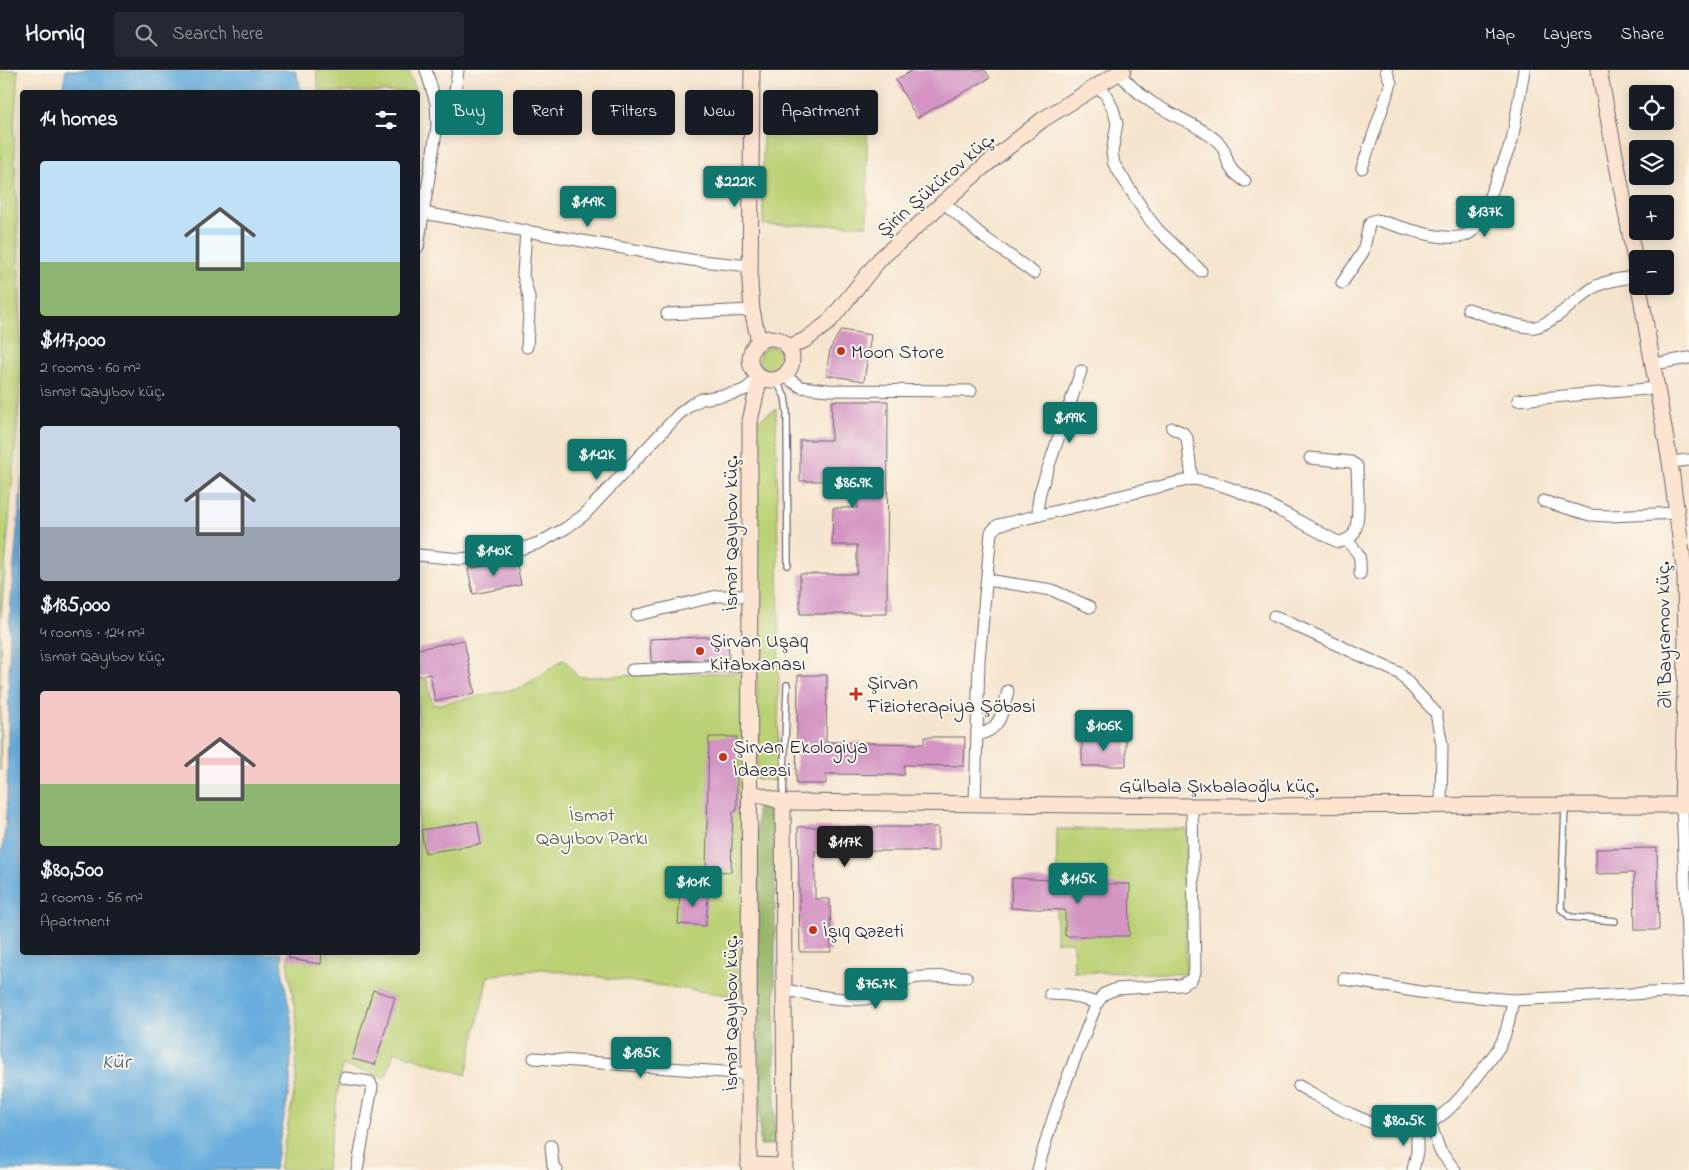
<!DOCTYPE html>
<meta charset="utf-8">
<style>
body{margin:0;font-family:"Indie Flower",sans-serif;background:#242831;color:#f1f3f6;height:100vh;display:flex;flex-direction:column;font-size:19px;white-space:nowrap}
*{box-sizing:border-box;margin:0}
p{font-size:16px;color:#9ea1a6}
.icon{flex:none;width:28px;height:28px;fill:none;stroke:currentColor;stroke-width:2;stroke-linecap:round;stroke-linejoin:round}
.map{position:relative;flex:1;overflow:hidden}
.details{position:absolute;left:20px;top:20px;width:400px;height:865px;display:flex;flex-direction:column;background:#171b24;border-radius:5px;box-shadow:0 2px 12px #0003}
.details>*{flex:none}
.hud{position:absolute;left:435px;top:20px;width:475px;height:45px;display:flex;gap:10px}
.controls{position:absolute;left:1629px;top:15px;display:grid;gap:10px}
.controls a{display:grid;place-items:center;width:45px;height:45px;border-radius:5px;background:#171b24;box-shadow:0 2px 12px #0003;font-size:25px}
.price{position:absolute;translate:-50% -42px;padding:0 11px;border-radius:5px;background:#0f766e;color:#fff;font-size:16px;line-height:32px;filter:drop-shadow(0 1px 2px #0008)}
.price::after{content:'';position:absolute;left:50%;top:30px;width:15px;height:11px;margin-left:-8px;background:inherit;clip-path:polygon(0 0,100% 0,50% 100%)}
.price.selected{background:#222;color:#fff}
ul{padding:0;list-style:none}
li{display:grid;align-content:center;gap:10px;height:265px;padding:0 20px}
li span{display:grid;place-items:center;height:155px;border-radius:5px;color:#555}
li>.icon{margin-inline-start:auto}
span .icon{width:90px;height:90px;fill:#fffc;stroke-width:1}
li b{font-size:21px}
h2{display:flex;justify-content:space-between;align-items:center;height:60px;padding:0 20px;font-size:21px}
.pill{padding:0 18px;border-radius:5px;background:#171b24;box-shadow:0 2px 12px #0003;font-size:18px;line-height:45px}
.pill.selected{background:#0f766e;color:#fff}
header{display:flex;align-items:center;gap:30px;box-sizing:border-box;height:70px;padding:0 25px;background:#171b24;border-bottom:1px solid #363941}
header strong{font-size:24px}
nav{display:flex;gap:28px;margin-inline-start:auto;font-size:18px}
.search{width:350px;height:45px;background:#242831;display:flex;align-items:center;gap:12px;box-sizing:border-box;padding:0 18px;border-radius:5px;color:#9ea1a6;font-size:19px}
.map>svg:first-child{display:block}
.green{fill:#bbd175;stroke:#6e7a58}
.forest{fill:#94b366;stroke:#5b6a50}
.water{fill:#67addd;stroke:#44688c}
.building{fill:#d393c3}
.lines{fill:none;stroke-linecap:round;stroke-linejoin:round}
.lane-casing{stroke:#6c666e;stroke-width:8}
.street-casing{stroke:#6c666e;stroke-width:13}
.secondary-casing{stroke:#6c666e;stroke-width:17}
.lane{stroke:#fff;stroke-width:5.5}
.street{stroke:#fff;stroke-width:11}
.secondary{stroke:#fde4d1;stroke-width:15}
.poi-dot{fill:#c8321e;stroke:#fbf7ec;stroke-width:2}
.labels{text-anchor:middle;stroke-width:4;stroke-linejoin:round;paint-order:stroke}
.street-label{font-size:20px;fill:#22223b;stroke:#fbf7ec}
.poi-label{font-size:20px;fill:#22223b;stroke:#fbf7ec;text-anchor:start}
.park-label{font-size:20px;fill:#50574c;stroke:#fbf7ec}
.water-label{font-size:21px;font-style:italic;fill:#3e5a7c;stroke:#fbf7ec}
</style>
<header>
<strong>Homiq</strong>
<div class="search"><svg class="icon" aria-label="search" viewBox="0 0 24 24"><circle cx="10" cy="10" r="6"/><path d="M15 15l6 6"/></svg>Search here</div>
<nav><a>Map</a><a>Layers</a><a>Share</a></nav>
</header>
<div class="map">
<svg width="1689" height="1100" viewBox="0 0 1689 1100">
<rect width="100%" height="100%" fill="#fbf7ec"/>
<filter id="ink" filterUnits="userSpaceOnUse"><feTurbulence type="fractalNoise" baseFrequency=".02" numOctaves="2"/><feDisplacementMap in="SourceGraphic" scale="10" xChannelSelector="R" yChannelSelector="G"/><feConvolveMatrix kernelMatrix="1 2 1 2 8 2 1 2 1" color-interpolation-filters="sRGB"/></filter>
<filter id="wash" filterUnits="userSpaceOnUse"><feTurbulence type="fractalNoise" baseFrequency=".0096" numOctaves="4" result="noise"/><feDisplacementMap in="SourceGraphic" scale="20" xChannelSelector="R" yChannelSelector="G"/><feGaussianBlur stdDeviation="1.12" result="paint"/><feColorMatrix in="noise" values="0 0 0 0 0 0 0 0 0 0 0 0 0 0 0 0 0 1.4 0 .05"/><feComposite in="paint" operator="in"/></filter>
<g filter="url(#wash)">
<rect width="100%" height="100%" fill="#f6e5ce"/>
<g class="green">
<polygon points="0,0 18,0 14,60 22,298 0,556 0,701"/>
<polygon points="316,0 408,0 416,22 319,22"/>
<rect x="763" y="52" width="104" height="103"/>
<circle cx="771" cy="289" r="12"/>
<polygon points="776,339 779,562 778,711 757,709 757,351"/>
<polygon points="564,589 578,607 744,602 742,927 542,899 488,906 466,1005 394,981 386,1007 342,995 326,1100 279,1100 296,1013 297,952 288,898 288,883 418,882 418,611 427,609 433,635 521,618"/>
<polygon points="1057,759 1186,759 1186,904 1074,902 1073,872 1056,872"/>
</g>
<polygon class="forest" points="757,734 775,740 775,1075 760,1075"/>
<g class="water">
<polygon points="66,0 295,0 302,22 62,22"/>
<polygon points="22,409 22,882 282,883 282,900 292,953 290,1016 274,1100 0,1100 0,793 5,760 7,730 10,550 12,516"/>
</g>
<g id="blocks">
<g class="building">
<polygon points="913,0 985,0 990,8 917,48 896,10"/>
<polygon points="841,260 871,265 864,311 826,305 830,279"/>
<polygon points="832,331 888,331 887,544 800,544 800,504 857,504 857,475 832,475 833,438 857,438 857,411 800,411 800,370 831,370"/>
<polygon points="516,490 521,515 473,524 468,499"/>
<polygon points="728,566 729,588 651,592 650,569"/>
<polygon points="464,570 475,624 435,631 430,604 418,606 418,579"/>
<polygon points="798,605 827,605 826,672 924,674 924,667 965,667 964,696 904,695 904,705 826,704 826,714 796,714"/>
<polygon points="709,667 737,667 737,741 733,741 731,802 706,801"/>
<rect x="1082" y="669" width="44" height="27"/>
<polygon points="477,751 481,774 425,783 421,760"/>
<polygon points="798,757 938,757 938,781 815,781 815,829 830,829 831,882 800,882"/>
<polygon points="1657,778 1659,860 1635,860 1634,803 1596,804 1596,779"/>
<polygon points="1012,808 1052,810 1052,814 1130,814 1129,866 1065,866 1065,840 1011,838"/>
<polygon points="680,820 708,822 706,856 678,854"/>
<polygon points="289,882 322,882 321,894 289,889"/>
<polygon points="373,920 395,927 375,995 352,989"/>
</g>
</g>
</g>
<g filter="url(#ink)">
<use href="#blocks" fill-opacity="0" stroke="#6c666e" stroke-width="1"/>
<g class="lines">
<defs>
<g id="lane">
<polyline points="776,310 785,327 787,342 788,495"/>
<polyline points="783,730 787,615"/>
<polyline points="1565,737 1561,839 1570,847 1615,851"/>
</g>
<g id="street">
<path d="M1117 0C1126 12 1138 23 1151 32 1172 46 1198 54 1217 71 1226 79 1225 86 1229 95 1232 102 1239 107 1245 111"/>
<polyline points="1097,15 1106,25 1113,39 1117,53 1112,83 1114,94 1147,146 1158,160 1201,201"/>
<path d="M437 56C454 38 455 23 458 0"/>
<polyline points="1362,98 1391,13 1386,0"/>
<polyline points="943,132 985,168 1034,203"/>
<polyline points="423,143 691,190 750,196"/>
<polyline points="526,160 523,205 529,227 529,242 527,277"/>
<polyline points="418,177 437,56 436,33 426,0"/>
<path d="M1342 213 1363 182 1369 155 1372 151 1377 150C1398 156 1447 174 1466 165 1474 162 1477 155 1481 148L1512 71 1524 0"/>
<path d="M1468 239C1484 244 1519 259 1535 257 1552 254 1578 228 1593 218 1605 210 1623 209 1637 206"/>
<polyline points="667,244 752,240"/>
<polyline points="1654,294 1689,288"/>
<polyline points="784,306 801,317 828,320 971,321"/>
<polyline points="1518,330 1658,318"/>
<polyline points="1172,358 1183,363 1187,368 1192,409"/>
<polyline points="1670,392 1689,390"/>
<polyline points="1543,431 1590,445 1609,446 1677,443"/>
<polyline points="1039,445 1038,435 1040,422 1081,301"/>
<path d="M1347 471C1360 484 1361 485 1360 504"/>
<polyline points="418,485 460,489 508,483 539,473 566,458 584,445 679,344 692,334 702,329 736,323 746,319 760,307"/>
<polyline points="987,510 1052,520 1090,537"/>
<polyline points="637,545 717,526 750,526"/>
<polyline points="1274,546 1399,603 1436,643 1442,675 1441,735"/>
<polyline points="632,600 750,595"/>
<path d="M977 665C1001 660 1002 643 1008 621"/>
<path d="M975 734 979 590 991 462 998 455 1192 409C1240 414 1295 450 1338 472 1345 471 1351 469 1354 463 1361 449 1357 412 1357 396L1351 392 1310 388"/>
<polyline points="1682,735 1689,916"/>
<polyline points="1344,909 1420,922 1513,930 1689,921"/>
<path d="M784 920C810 924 838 931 864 929 882 927 892 914 909 909 923 905 951 907 966 907"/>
<polyline points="1050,924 1069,925 1097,933"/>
<polyline points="534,988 750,1004"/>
<polyline points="345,1008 370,1012 372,1017 357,1100"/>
<path d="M1299 1016C1330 1033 1361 1053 1396 1059 1434 1065 1464 1025 1483 999 1489 991 1496 983 1501 974 1508 960 1510 945 1513 930"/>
<polyline points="1430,1052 1440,1081 1455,1100"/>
<polyline points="551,1076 553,1096 557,1100"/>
<path d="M1038 1100C1052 1043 1075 988 1097 933L1104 924 1116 919 1181 915 1191 910 1195 902 1192 736"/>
<polyline points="1413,1100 1417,1082 1417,1058"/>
</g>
<g id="secondary">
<polyline points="752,0 750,213 752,240 759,272"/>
<polyline points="1599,0 1638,206"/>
<polyline points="1639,216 1670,392 1685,506 1686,583 1682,735"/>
<circle cx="771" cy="289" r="21"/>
<polyline points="789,277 805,270 828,253 880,189 982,98 1042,50 1123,0"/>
<polyline points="750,722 783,732 1192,736 1689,735"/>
<polyline points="783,732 785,1100"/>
<polyline points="749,1095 784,1096"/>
<polyline points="749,1100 750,351 760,307"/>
</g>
</defs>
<use href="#lane" class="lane-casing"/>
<use href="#street" class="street-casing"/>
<use href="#secondary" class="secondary-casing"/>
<use href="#lane" class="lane"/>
<use href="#street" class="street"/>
<use href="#secondary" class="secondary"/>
</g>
</g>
<g class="poi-dot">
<circle cx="841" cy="281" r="5"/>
<circle cx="700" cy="581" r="5"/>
<path d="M853.5 616.5h5v5h5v5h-5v5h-5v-5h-5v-5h5z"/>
<circle cx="723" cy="687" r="5"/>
<circle cx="813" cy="860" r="5"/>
</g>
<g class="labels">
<g class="street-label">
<text transform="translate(935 114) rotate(-41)" y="7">Şirin Şükürov küç.</text>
<text transform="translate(730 463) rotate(-90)" y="7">İsmət Qayıbov küç.</text>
<text transform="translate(1663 565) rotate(-91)" y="7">Əli Bayramov küç.</text>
<text x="1219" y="722">Gülbala Şıxbalaoğlu küç.</text>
<text transform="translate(730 943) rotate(-90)" y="7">İsmət Qayıbov küç.</text>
</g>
<g class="poi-label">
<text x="851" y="288">Moon Store</text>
<text x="710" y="577">Şirvan Uşaq<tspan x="710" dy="23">Kitabxanası</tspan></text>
<text x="867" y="619">Şirvan<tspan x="867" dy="23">Fizioterapiya Şöbəsi</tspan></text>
<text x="733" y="683">Şirvan Ekologiya<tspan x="733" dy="23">İdaeəsi</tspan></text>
<text x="823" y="867">İşıq Qəzeti</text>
</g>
<g class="park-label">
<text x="592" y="751">İsmət<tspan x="592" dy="23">Qayıbov Parkı</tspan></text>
</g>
<g class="water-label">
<text x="116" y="998">Kür</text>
</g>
</g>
</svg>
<div class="controls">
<a><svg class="icon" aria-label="locate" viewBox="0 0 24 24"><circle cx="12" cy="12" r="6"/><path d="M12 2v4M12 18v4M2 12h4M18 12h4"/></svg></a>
<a><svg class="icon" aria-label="layers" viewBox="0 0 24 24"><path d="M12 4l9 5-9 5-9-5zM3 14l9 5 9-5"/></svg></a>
<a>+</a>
<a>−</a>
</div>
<b class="price" style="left:735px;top:138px">$222K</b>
<b class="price" style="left:588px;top:158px">$149K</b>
<b class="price" style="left:1485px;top:168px">$137K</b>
<b class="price" style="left:1070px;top:374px">$199K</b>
<b class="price" style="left:597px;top:411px">$142K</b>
<b class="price" style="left:853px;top:439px">$86.9K</b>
<b class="price" style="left:494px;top:507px">$140K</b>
<b class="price" style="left:1104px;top:682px">$106K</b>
<b class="price selected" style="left:845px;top:798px">$117K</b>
<b class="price" style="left:1078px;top:835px">$115K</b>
<b class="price" style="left:693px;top:838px">$101K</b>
<b class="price" style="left:876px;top:940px">$76.7K</b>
<b class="price" style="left:641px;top:1009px">$185K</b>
<b class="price" style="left:1404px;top:1077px">$80.5K</b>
<div class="hud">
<a class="pill selected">Buy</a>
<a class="pill">Rent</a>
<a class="pill">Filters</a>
<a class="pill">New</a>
<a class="pill">Apartment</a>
</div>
<section class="details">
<h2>14 homes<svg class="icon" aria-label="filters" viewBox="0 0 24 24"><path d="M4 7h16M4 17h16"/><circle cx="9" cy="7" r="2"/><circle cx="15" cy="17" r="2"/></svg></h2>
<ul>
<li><span style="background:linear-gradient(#bfe0f5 65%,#8fb573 0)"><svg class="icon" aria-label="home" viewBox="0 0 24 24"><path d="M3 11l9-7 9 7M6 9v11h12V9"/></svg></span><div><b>$117,000</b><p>2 rooms · 60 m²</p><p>İsmət Qayıbov küç.</p></div></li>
<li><span style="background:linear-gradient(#c9d6e8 65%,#9aa5b1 0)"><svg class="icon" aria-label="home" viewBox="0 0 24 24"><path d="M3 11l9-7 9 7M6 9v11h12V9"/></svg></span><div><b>$185,000</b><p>4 rooms · 124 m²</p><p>İsmət Qayıbov küç.</p></div></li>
<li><span style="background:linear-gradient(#f6c9c9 60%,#8fb573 0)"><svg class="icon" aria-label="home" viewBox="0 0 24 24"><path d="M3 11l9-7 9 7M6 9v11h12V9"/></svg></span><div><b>$80,500</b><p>2 rooms · 56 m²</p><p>Apartment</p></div></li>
</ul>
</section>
</div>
